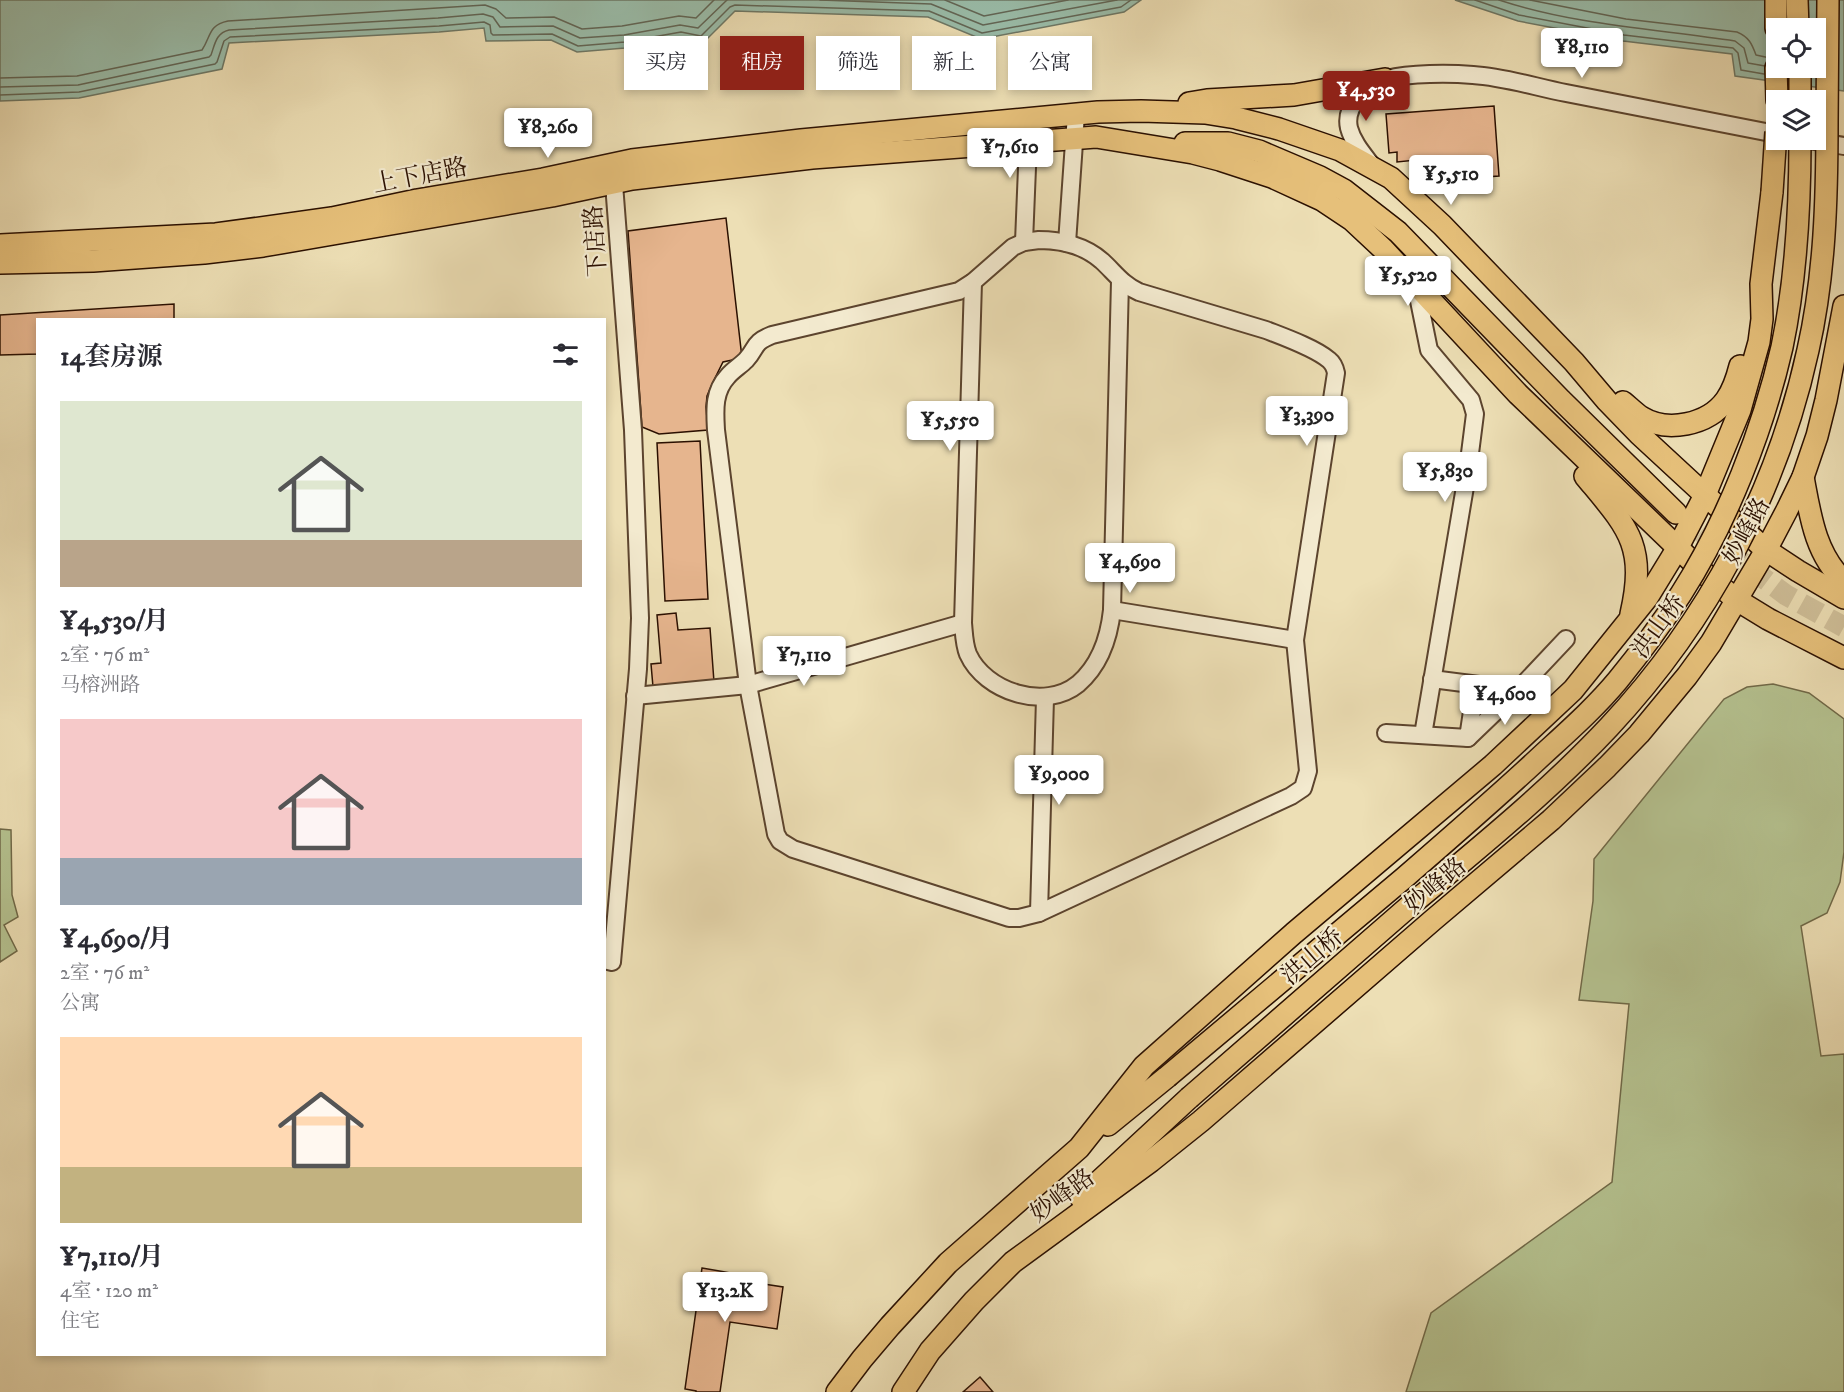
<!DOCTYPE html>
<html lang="zh">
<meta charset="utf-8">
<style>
body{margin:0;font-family:"IM FELL DW Pica","Noto Serif SC",serif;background:#f2f2f3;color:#2b2b33;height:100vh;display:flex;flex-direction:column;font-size:22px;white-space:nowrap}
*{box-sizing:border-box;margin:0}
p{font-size:20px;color:#7c7c81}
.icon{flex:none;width:33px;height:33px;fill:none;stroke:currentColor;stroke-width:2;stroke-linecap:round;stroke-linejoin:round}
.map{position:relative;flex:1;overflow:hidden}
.panel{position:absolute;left:36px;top:318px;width:570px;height:1038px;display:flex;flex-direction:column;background:#fff;border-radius:0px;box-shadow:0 3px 9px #0003}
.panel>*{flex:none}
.guide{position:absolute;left:624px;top:36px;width:570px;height:54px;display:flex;gap:12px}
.controls{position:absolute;left:1766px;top:18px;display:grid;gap:12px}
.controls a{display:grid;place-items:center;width:60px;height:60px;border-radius:0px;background:#fff;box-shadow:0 3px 9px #0003;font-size:30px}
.price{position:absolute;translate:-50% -51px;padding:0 14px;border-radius:6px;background:#fff;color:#222;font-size:20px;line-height:39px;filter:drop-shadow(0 2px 3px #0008)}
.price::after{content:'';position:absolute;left:50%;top:36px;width:18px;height:14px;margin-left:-9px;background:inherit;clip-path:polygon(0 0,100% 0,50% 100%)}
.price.active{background:#8f2418;color:#fff}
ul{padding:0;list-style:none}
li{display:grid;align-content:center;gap:12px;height:318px;padding:0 24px}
li span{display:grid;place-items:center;height:186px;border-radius:0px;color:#555}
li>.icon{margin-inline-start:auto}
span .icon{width:108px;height:108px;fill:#fffc;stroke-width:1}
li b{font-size:26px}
h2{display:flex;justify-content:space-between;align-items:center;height:72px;padding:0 24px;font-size:26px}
.tag{padding:0 21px;border-radius:0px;background:#fff;box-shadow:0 3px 9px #0003;font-size:21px;line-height:54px}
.tag.active{background:#8f2418;color:#fff}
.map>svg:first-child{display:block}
.green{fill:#b5c290;stroke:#706948;stroke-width:1.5}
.water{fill:#9abdaa;stroke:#6e7866;stroke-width:1.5;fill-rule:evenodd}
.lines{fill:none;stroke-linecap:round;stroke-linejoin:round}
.shore{stroke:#626656;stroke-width:1.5}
.building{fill:#e6b58e;stroke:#2b1001;stroke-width:1.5}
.major-tunnel{stroke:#d0c09a;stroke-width:21;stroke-dasharray:21 10;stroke-linecap:butt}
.minor-casing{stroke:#5c442e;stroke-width:20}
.major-casing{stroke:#2b1001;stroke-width:24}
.minor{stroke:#f3eacf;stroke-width:16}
.major{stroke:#e6c07a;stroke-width:21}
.major-bridge-casing{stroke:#2b1001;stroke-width:24;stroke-linecap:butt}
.major-bridge{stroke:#e6c07a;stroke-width:21}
.labels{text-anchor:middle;stroke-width:4.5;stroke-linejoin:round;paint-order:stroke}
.street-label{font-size:24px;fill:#2b1001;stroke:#f3eacf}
</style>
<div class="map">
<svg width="1844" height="1392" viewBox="0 0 1844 1392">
<rect width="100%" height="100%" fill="#eddfb5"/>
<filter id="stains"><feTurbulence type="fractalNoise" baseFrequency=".00333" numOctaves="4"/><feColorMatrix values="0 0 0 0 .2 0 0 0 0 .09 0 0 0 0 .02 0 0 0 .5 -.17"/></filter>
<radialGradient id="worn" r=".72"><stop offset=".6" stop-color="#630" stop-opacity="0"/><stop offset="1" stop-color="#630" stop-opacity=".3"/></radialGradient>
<g class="green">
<polygon points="1773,684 1809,693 1844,719 1844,852 1840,882 1827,913 1801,926 1821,1056 1844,1054 1844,1392 1406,1392 1431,1313 1612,1182 1629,1004 1579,1000 1593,901 1594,859 1724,699 1747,687"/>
<polygon points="0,829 11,830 12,895 18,917 4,925 17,951 0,962"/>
</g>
<g class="water">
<polygon points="0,0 1141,0 1124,12 981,39 928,17 735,11 703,43 682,38 625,48 577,52 551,40 486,41 484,28 439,32 229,43 222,69 79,98 0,101"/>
<path d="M1455 0H1844V91L1735 76 1732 54 1623 41 1518 21ZM1776 28H1815V68H1776Z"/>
</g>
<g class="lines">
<g class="shore">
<polyline points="820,0 931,4 983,25 1117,0"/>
<polyline points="945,0 984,16 1068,0"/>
<polyline points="1475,0 1519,15 1624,35 1733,48 1738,53 1741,70 1764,74"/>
<path d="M1499 0C1575 25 1656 29 1735 41L1744 48 1748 63 1765 66"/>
<path d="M1530 0 1626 19 1737 32C1749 37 1752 44 1756 55L1770 58"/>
<path d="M0 78 77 76 202 50C211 37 208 25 228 21L485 5 496 9 506 18 554 17 582 29 622 26 679 16 696 18 714 0"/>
<path d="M0 87 78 85 209 57 211 55C215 44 216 33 229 30L438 18 483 14 493 17 500 27 553 26 580 38 624 35 680 25 698 28 727 0"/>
<polyline points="0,95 79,92 215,64 217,62 224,41 230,37 439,26 484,22 490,25 491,33 493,35 552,34 578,46 625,42 681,32 701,36 730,7 735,5 929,11 982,33 1121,7 1131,0"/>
</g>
</g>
<g class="building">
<polygon points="1494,106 1499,176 1428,181 1426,159 1397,162 1397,152 1389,153 1386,114"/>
<polygon points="726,218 742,358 723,362 713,382 707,396 706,407 708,430 659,434 642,427 628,231"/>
<polygon points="174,304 174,320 38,320 38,354 0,355 0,315"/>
<polygon points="700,441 708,599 665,601 657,443"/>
<polygon points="676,613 678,630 710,628 714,682 653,687 651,664 661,663 657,615"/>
<polygon points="702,1268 731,1273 730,1279 783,1287 777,1329 730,1322 720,1392 696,1392 696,1391 685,1389"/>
<polygon points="980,1377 993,1392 963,1392"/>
</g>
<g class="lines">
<polyline class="major-tunnel" points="1676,513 1786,595 1844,627"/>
<defs>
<g id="minor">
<polyline points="1808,140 1844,146"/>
<path d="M1373 167C1364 155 1353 143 1349 128 1344 106 1366 84 1387 79 1410 73 1449 73 1473 75 1505 77 1535 87 1566 93 1636 107 1706 121 1776 134"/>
<path d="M1039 240C1061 240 1085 246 1102 261 1115 273 1123 285 1139 292L1266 330C1284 337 1315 348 1329 360 1334 364 1335 368 1336 373L1295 640 1308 771 1303 788 1291 796 1039 913 1019 918H1009L793 849 780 841 776 834 748 685 716 430C715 411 713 392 728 376 733 370 740 366 746 360 758 347 752 343 772 335L959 291 973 282 1013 247 1024 242Z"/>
<polyline points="1024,242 1029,118"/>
<polyline points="1067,243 1076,114"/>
<path d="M973 282 963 623C964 633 964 644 968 654 985 692 1045 711 1078 684 1100 665 1109 638 1112 610L1120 281"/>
<polyline points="1416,286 1429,350 1471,400 1475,414 1468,469 1423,735"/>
<polyline points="1112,610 1295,640"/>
<polyline points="1432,679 1518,690 1566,639"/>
<polyline points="635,696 748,685 963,623"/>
<polyline points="1386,733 1468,738 1476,685"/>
<polyline points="1468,738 1518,690"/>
<polyline points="1039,913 1045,698"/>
<polyline points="604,960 612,962 638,669 640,618 633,430 613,171"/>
</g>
<g id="major">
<polyline points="1776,0 1776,28"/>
<polyline points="1797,0 1798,28"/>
<polyline points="1776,68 1777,100"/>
<polyline points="1800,68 1800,100"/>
<polyline points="1189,103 1207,100 1294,95 1385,79"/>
<polyline points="1185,143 1228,143 1259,151 1320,177 1344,190 1398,232 1561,400 1676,513"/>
<polyline points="0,245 216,234 332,218 417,200 543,179 632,160 801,140 1098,112 1141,111 1205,113 1236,118 1279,129 1340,150 1391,178 1442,225 1574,362 1607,401 1639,434 1705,495 1766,550 1798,571 1844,598"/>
<polyline points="0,263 93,261 204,253 263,246 552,196 632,179 812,158 1096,137 1193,153 1220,160 1272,177 1322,200 1352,220 1383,249 1518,394 1705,574 1737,600 1768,619 1844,658"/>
<path d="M1623 402C1629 407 1635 413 1641 417 1667 433 1708 425 1726 400 1733 390 1737 378 1740 366"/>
<path d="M1585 476C1627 527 1647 544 1631 614"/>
<path d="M1803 477C1810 514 1815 554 1844 581"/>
<polyline points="1108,1125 1167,1077"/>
<polyline points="1081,1198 1189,1098"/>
<polyline points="837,1392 862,1359 890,1326 948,1263 1079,1148 1144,1066 1294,933 1493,765 1573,690 1647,598 1677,549 1705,495 1740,410 1759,342 1762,319 1761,284 1772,192"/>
<polyline points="903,1392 930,1351 974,1301 1013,1262 1151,1161 1201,1121 1433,920 1551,820 1607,767 1639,734 1687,676 1711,643 1766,550 1787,510 1803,477 1817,436 1826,400 1844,306"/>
</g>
</defs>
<use href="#minor" class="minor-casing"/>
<use href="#major" class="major-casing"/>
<use href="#minor" class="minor"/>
<use href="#major" class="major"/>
<defs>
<g id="major-bridge">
<polyline points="1772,192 1776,132"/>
<path d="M1167 1077C1246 1011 1325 945 1404 878 1449 839 1494 800 1537 760 1565 734 1594 709 1618 680 1640 653 1662 623 1681 594 1727 522 1763 430 1782 347 1796 280 1800 208 1800 140"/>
<path d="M1189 1098C1263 1033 1338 968 1413 903 1480 847 1549 791 1609 727 1708 621 1777 492 1808 350 1825 275 1827 198 1827 122 1827 81 1828 41 1828 0"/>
</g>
</defs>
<use href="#major-bridge" class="major-bridge-casing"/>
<use href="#major-bridge" class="major-bridge"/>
</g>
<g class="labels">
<g class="street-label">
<text transform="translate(420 175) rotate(-11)" y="8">上下店路</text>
<text transform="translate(595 241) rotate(-94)" y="8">下店路</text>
<text transform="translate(1746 531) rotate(-62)" y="8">妙峰路</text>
<text transform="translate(1658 626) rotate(-54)" y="8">洪山桥</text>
<text transform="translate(1435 885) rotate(-40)" y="8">妙峰路</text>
<text transform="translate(1312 956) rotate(-41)" y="8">洪山桥</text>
<text transform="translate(1062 1195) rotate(-36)" y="8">妙峰路</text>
</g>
</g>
<rect width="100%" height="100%" filter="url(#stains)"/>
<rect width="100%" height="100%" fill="url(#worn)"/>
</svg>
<div class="controls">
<a><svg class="icon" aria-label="locate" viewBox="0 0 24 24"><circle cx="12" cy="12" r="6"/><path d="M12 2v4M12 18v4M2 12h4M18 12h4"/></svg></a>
<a><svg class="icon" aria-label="layers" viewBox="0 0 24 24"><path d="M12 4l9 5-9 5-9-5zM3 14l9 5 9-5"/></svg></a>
</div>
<b class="price" style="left:1582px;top:79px">¥8,110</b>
<b class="price active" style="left:1366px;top:122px">¥4,530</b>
<b class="price" style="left:548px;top:159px">¥8,260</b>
<b class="price" style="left:1010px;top:179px">¥7,610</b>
<b class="price" style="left:1451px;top:206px">¥5,510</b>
<b class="price" style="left:1408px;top:307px">¥5,520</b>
<b class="price" style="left:1307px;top:447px">¥3,390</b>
<b class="price" style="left:950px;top:452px">¥5,550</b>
<b class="price" style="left:1445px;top:503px">¥5,830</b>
<b class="price" style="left:1130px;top:594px">¥4,690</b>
<b class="price" style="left:804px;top:687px">¥7,110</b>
<b class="price" style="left:1505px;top:726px">¥4,600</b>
<b class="price" style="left:1059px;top:806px">¥9,000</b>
<b class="price" style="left:725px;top:1323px">¥13.2K</b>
<div class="guide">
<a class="tag">买房</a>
<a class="tag active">租房</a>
<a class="tag">筛选</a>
<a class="tag">新上</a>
<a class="tag">公寓</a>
</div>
<section class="panel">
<h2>14套房源<svg class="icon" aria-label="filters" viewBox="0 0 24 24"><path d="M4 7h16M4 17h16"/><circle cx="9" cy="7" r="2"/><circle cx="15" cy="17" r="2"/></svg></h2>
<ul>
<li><span style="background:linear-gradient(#dfe7d0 75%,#b9a48a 0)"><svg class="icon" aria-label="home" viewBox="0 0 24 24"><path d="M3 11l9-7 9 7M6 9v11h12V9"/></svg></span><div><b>¥4,530/月</b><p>2室 · 76 m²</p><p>马榕洲路</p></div></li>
<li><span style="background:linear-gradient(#f6c9c9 75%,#9aa5b1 0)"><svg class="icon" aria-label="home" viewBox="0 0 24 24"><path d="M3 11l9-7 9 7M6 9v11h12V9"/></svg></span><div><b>¥4,690/月</b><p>2室 · 76 m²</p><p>公寓</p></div></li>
<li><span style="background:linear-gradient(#ffd9b3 70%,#c2b280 0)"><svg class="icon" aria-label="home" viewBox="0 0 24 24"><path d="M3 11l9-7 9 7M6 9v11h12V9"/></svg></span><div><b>¥7,110/月</b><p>4室 · 120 m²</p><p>住宅</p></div></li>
</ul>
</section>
</div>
